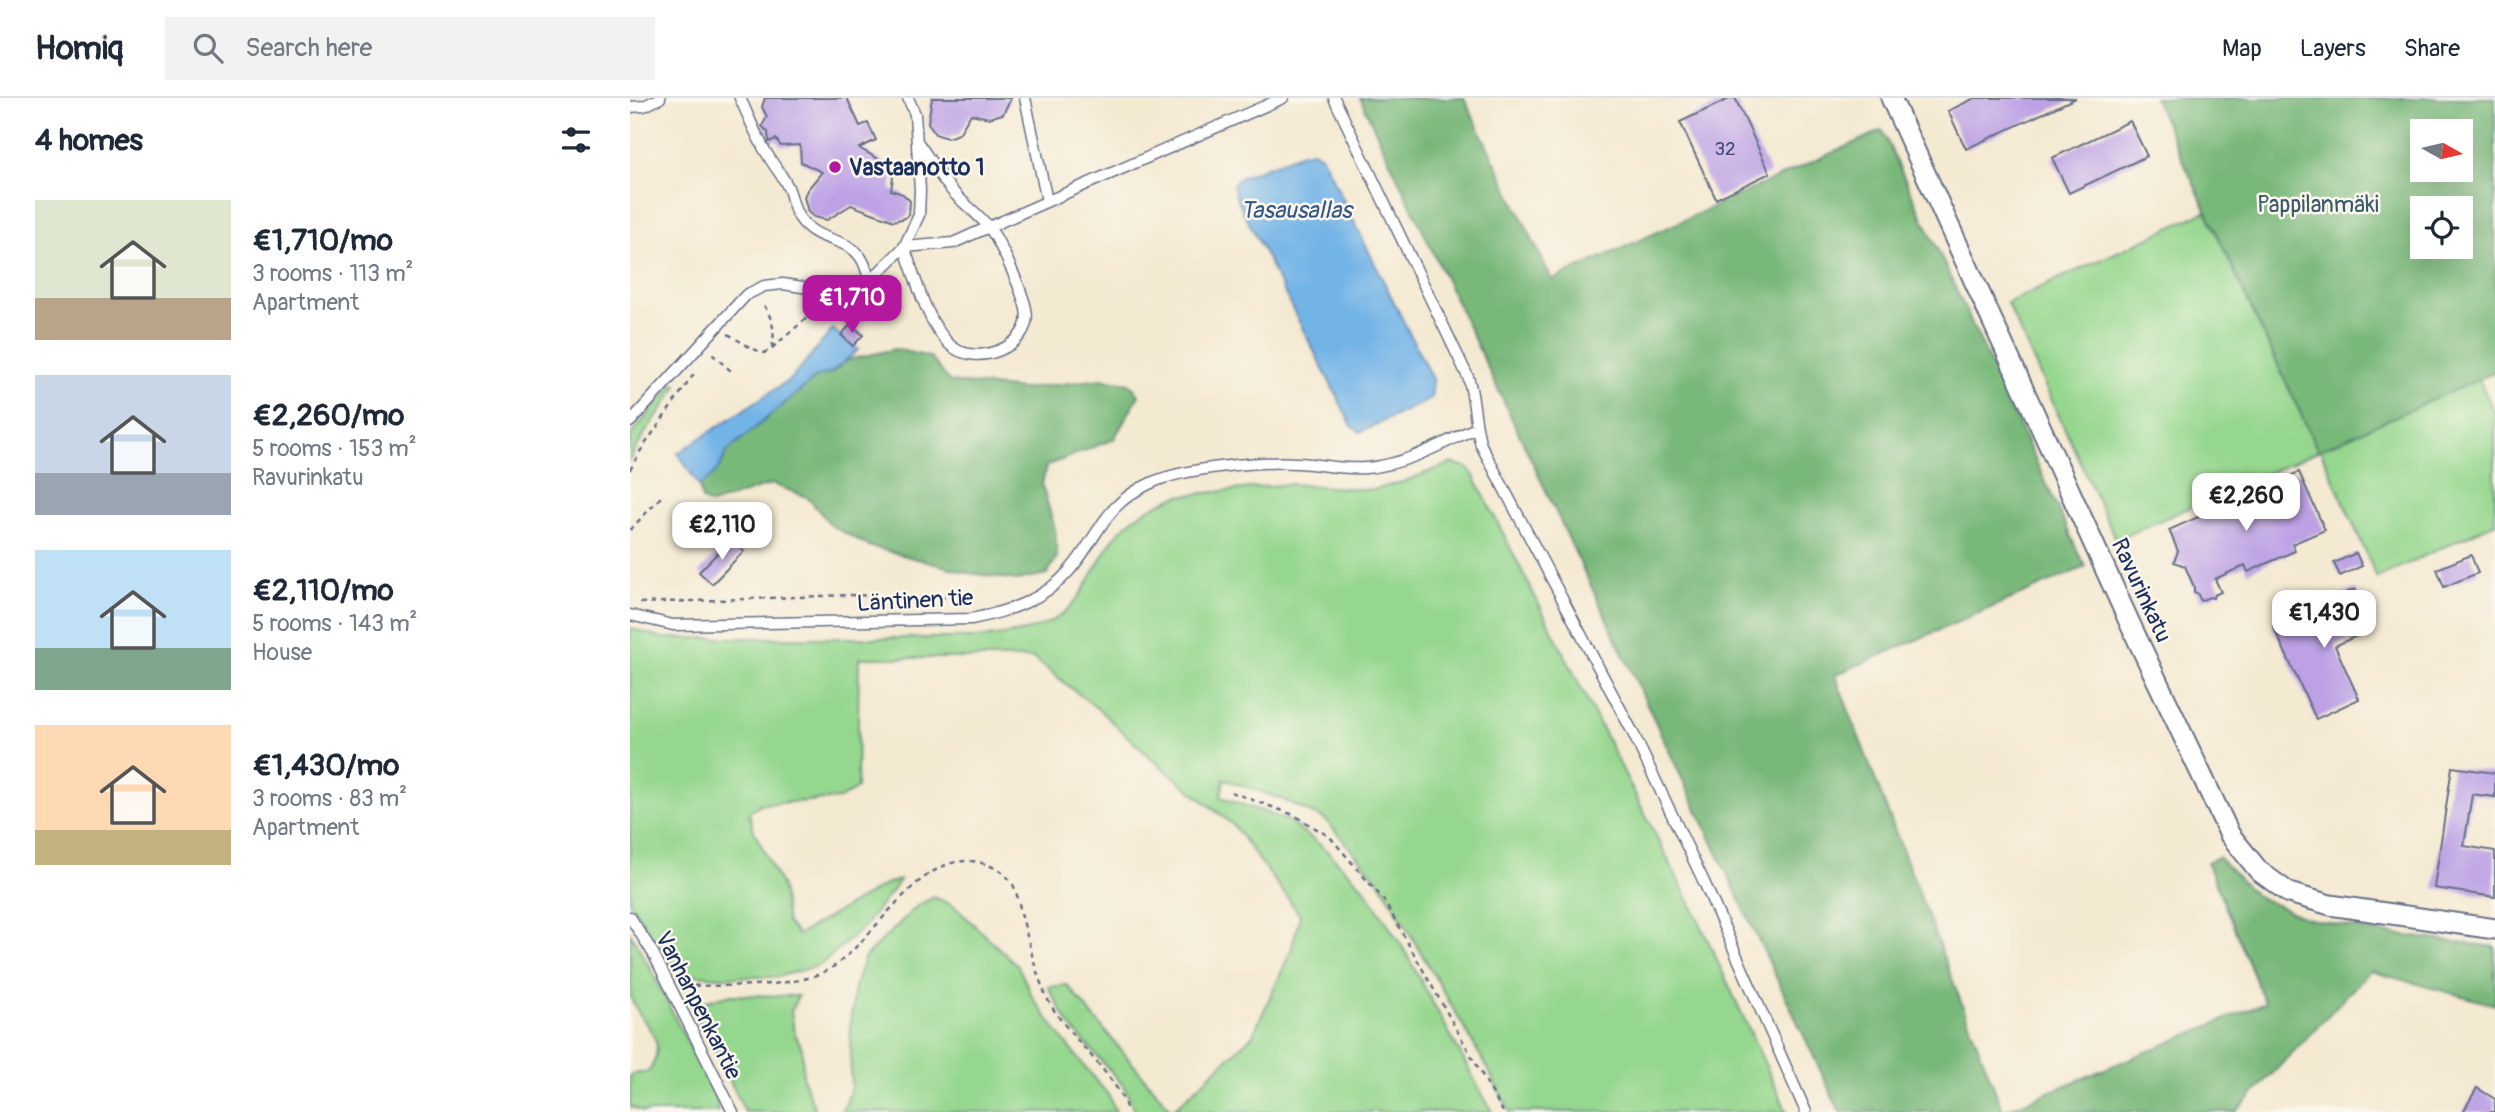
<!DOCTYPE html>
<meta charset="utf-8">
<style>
body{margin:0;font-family:Pangolin,sans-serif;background:#f2f2f3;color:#1f2937;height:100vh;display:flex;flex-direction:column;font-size:26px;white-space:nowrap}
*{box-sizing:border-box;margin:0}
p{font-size:23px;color:#747a83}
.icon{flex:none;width:38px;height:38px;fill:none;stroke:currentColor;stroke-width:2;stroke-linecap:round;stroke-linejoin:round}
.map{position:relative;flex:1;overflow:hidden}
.drawer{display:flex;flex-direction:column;background:#fff;width:630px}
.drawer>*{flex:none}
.needle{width:46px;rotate:98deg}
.buttons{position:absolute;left:1780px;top:21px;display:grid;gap:14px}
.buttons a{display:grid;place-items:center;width:63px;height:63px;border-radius:0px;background:#fff;box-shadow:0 7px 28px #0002;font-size:35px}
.price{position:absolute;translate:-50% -60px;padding:0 16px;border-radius:14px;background:#fff;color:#222;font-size:23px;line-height:46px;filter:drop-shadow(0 2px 4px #0008)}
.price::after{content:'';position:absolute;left:50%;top:42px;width:21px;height:16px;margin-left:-10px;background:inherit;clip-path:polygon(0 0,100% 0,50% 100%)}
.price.on{background:#b5179e;color:#fff}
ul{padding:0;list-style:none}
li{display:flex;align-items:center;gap:21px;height:175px;padding:0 35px}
li span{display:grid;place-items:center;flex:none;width:196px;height:140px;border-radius:0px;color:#555}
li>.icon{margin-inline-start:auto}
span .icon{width:84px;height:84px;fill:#fffc;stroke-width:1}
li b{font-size:30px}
h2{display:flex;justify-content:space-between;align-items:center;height:84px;padding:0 35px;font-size:30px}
header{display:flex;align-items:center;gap:42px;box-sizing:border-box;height:98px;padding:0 35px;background:#fff;border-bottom:2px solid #e0e1e3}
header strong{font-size:33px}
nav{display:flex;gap:38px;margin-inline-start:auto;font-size:24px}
.search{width:490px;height:63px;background:#f2f2f3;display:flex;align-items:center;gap:18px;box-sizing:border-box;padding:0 24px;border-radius:0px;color:#747a83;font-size:26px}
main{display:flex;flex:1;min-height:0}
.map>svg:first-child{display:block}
.green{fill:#95d78e;stroke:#588376;stroke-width:2}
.forest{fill:#78b879;stroke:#4a746c;stroke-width:2;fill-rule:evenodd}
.water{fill:#73b4e7;stroke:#4772a2;stroke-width:2}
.building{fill:#bca1e5}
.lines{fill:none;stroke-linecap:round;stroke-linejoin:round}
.service-casing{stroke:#677086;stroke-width:13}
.minor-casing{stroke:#677086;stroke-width:23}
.path{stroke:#677086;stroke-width:2.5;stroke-dasharray:5 5;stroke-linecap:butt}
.service{stroke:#fff;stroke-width:10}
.minor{stroke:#fff;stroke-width:19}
.poi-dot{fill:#b5179e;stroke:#fbf7ec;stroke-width:2.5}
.labels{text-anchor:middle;stroke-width:5;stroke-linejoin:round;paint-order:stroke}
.number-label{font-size:19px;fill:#434c80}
.poi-label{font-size:23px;font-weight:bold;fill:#1b2f5e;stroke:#fbf7ec;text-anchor:start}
.park-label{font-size:23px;fill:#3a596a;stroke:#fbf7ec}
.street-label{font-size:23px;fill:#1b2f5e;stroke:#fbf7ec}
.water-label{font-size:24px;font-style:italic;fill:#355787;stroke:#fbf7ec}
</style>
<header>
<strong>Homiq</strong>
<div class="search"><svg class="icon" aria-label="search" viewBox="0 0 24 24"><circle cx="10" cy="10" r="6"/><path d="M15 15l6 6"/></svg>Search here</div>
<nav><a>Map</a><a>Layers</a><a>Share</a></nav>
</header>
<main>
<section class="drawer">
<h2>4 homes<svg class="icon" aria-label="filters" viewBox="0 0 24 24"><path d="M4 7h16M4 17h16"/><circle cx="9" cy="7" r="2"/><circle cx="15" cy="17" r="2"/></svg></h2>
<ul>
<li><span style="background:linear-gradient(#dfe7d0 70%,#b9a48a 0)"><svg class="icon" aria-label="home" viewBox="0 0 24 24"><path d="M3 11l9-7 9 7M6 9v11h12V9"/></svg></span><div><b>€1,710/mo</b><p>3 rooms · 113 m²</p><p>Apartment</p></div></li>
<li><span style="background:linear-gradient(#c9d6e8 70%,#9aa5b1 0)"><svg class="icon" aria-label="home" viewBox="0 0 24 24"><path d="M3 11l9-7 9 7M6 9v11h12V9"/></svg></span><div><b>€2,260/mo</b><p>5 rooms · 153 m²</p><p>Ravurinkatu</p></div></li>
<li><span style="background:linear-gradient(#bfe0f5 70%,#7fa58c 0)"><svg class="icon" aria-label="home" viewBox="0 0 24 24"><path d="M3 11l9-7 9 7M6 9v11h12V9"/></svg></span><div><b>€2,110/mo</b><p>5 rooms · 143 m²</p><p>House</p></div></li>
<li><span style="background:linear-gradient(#ffd9b3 75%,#c2b280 0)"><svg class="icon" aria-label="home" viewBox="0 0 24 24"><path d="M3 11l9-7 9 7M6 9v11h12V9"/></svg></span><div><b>€1,430/mo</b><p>3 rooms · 83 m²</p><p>Apartment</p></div></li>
</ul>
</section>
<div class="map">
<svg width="1865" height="1014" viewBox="0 0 1865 1014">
<rect width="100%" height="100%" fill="#fbf7ec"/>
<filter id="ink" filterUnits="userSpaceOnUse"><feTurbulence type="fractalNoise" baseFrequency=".0143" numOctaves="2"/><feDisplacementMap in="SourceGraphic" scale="14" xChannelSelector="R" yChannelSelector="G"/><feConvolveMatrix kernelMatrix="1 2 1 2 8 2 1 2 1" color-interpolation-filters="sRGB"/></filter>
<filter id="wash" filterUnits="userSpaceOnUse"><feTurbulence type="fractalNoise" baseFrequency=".00686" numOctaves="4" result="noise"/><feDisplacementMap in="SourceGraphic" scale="28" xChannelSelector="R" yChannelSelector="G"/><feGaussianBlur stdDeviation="1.57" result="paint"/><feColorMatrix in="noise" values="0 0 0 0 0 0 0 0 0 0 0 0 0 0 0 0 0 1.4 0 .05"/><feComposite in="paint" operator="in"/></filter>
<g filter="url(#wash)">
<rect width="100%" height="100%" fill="#f4e9d1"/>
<g class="green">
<polygon points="1576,113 1688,353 1486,442 1377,205"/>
<polygon points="1849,281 1865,316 1865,425 1747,480 1690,351"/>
<polygon points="44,286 47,287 45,292 15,335 0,362 0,338"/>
<path d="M822 365 836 369 843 376 1070 825 1157 1014H880L854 964 752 787 695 721 649 700 594 681 591 699 659 723 694 750 734 790 772 848 862 1014H505L494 988 440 928 418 889 437 887 542 1013 623 937 661 853 670 817 603 727 522 661 468 611 403 560H229L227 690 210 701 130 706 119 715 124 733 152 789 157 825 168 837 258 785 270 782 234 829 190 867 147 879H89L54 876 43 872 0 805V530L33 540H347C374 537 401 535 425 521 459 500 466 457 493 430 508 415 528 405 548 398L659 386 743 392 772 384Z"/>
<polygon points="304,799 324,808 388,868 403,900 434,943 479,998 486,1014 210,1014 216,1006 221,989 220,927 225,889 234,860 287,808"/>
<path d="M0 835 18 866 87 1003 88 1014H13L0 1008V977L19 973C41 939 11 928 1 900 0 890 0 849 0 835Z"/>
<polygon points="101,897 168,898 161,913 164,934 172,950 173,980 186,1014 115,1014 88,957 63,915 64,906"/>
</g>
<g class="forest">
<polygon points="730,0 834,0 922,182 1252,32 1455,469 1205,577 1373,1013 1635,905 1577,764 1588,759 1626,798 1675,820 1746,834 1865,849 1865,907 1740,873 1606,1014 1210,1014"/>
<path d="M1524 0H1865V274L1688 353ZM1792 33H1830V72H1792ZM1792 110H1830V149H1792Z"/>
<path d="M265 251 300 259 320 284 393 291 471 281 499 285 509 297 484 341 416 368 412 387 425 431 427 459 417 476 387 482 339 475 239 448 202 428 177 399 142 386 81 406 72 402 69 388C84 378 90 370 96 353L188 278 201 275 218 262Z"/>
</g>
<g class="water">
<polygon points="684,53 692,59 803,283 801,301 730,334 722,328 606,99 603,87 609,80 672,55"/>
<path d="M203 231 228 252 201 275 188 278 97 353C90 370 85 378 69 388L48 355 162 280Z"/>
</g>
<g id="blocks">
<g class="building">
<polygon points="135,0 217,0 230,28 238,25 246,42 229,50 259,67 263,79 261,92 273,96 280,103 279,116 275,120 264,123 221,107 197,122 184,119 178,114 174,99 177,92 192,74 171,64 170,47 151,48 146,41 139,44 138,34 132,28 137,19 132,9"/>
<polygon points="302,0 381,0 373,16 359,20 341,16 329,36 317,40 305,36 298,25"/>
<polygon points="1101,0 1105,0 1140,75 1086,101 1050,24"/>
<polygon points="1345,0 1446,0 1336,51 1318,13"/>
<polygon points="1500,23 1517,58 1439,95 1422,60"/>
<polygon points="221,226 233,237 223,248 211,237"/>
<polygon points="1669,374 1695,432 1662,446 1665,453 1633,467 1618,474 1615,467 1585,481 1591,494 1584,497 1583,500 1579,499 1571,503 1567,495 1564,494 1564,489 1555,468 1544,464 1548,453 1539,432"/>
<polygon points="101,441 114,453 82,486 69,474"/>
<polygon points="1726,455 1732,468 1710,478 1704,465"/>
<polygon points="1841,457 1848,475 1814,489 1807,471"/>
<polygon points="1725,491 1743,530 1705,548 1729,601 1686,621 1643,528"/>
<polygon points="1822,669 1865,675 1865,699 1842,696 1834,748 1865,753 1865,799 1804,790"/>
<polygon points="1847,990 1865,1001 1865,1014 1833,1014"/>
</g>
</g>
</g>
<g filter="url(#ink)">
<use href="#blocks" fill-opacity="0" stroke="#677086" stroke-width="2"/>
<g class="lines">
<defs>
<g id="service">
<path d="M110 0C119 19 127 41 139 59 145 70 155 80 159 92 163 102 163 113 171 122 194 152 232 132 239 184"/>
<polyline points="395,0 417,103"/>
<path d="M704 0 838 279C845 301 844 324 851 347L1002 633 1074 784 1176 1014"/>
<polyline points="0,9 14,8 30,0"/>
<path d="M289 46C300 62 311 80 323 94 334 106 348 116 358 128 370 143 392 192 396 211 404 249 344 271 319 246 295 221 286 180 274 149L323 145 359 129 653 0"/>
<polyline points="0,324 116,197 134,188 153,186 217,196 239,184 274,149 289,117 290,92 285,16 278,0"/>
<path d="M0 517 43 527 341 521C377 514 414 502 439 473 470 438 472 407 521 385 553 370 631 363 667 365 690 366 714 372 736 370 775 367 811 346 846 330"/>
<polyline points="0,819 23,855 103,1014"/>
</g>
<polyline id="minor" points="1261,0 1502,530 1600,737 1629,773 1659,795 1700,807 1865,831"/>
</defs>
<use href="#service" class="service-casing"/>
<use href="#minor" class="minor-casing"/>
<g class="path">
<path d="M98 236 121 250 134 255 142 250C146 231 142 220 132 204"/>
<polyline points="142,250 193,206"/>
<polyline points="82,256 101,273"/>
<polyline points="0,372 11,352 66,273"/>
<polyline points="0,432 31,399"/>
<polyline points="10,505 219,497 323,500"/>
<polyline points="601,694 664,717 700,739 753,801 873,1014"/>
<path d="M54 888C92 887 163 891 196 873 244 848 289 747 352 765 365 769 374 774 382 785 387 793 389 806 391 815 399 844 405 875 418 902 435 936 493 983 497 1014"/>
</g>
<use href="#service" class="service"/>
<use href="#minor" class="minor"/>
</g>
</g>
<circle class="poi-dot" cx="205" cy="69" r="7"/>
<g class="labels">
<g class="number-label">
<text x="1095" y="57">32</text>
</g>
<g class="poi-label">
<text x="219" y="77">Vastaanotto 1</text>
</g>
<g class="park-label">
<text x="1688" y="114">Pappilanmäki</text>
</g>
<g class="street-label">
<text transform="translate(1512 492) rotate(65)" y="8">Ravurinkatu</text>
<text transform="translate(285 502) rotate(-3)" y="8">Läntinen tie</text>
<text transform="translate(69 907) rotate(63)" y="8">Vanhanpenkantie</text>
</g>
<g class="water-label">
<text x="666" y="120">Tasausallas</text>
</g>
</g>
</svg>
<div class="buttons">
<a><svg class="needle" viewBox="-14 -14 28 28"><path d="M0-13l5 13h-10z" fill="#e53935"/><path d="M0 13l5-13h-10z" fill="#747a83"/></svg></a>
<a><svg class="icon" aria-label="locate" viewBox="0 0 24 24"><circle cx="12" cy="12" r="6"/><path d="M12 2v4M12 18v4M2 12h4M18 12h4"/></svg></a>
</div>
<b class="price on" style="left:222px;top:237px">€1,710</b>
<b class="price" style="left:1616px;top:435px">€2,260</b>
<b class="price" style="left:92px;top:464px">€2,110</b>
<b class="price" style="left:1694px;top:552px">€1,430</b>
</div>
</main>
